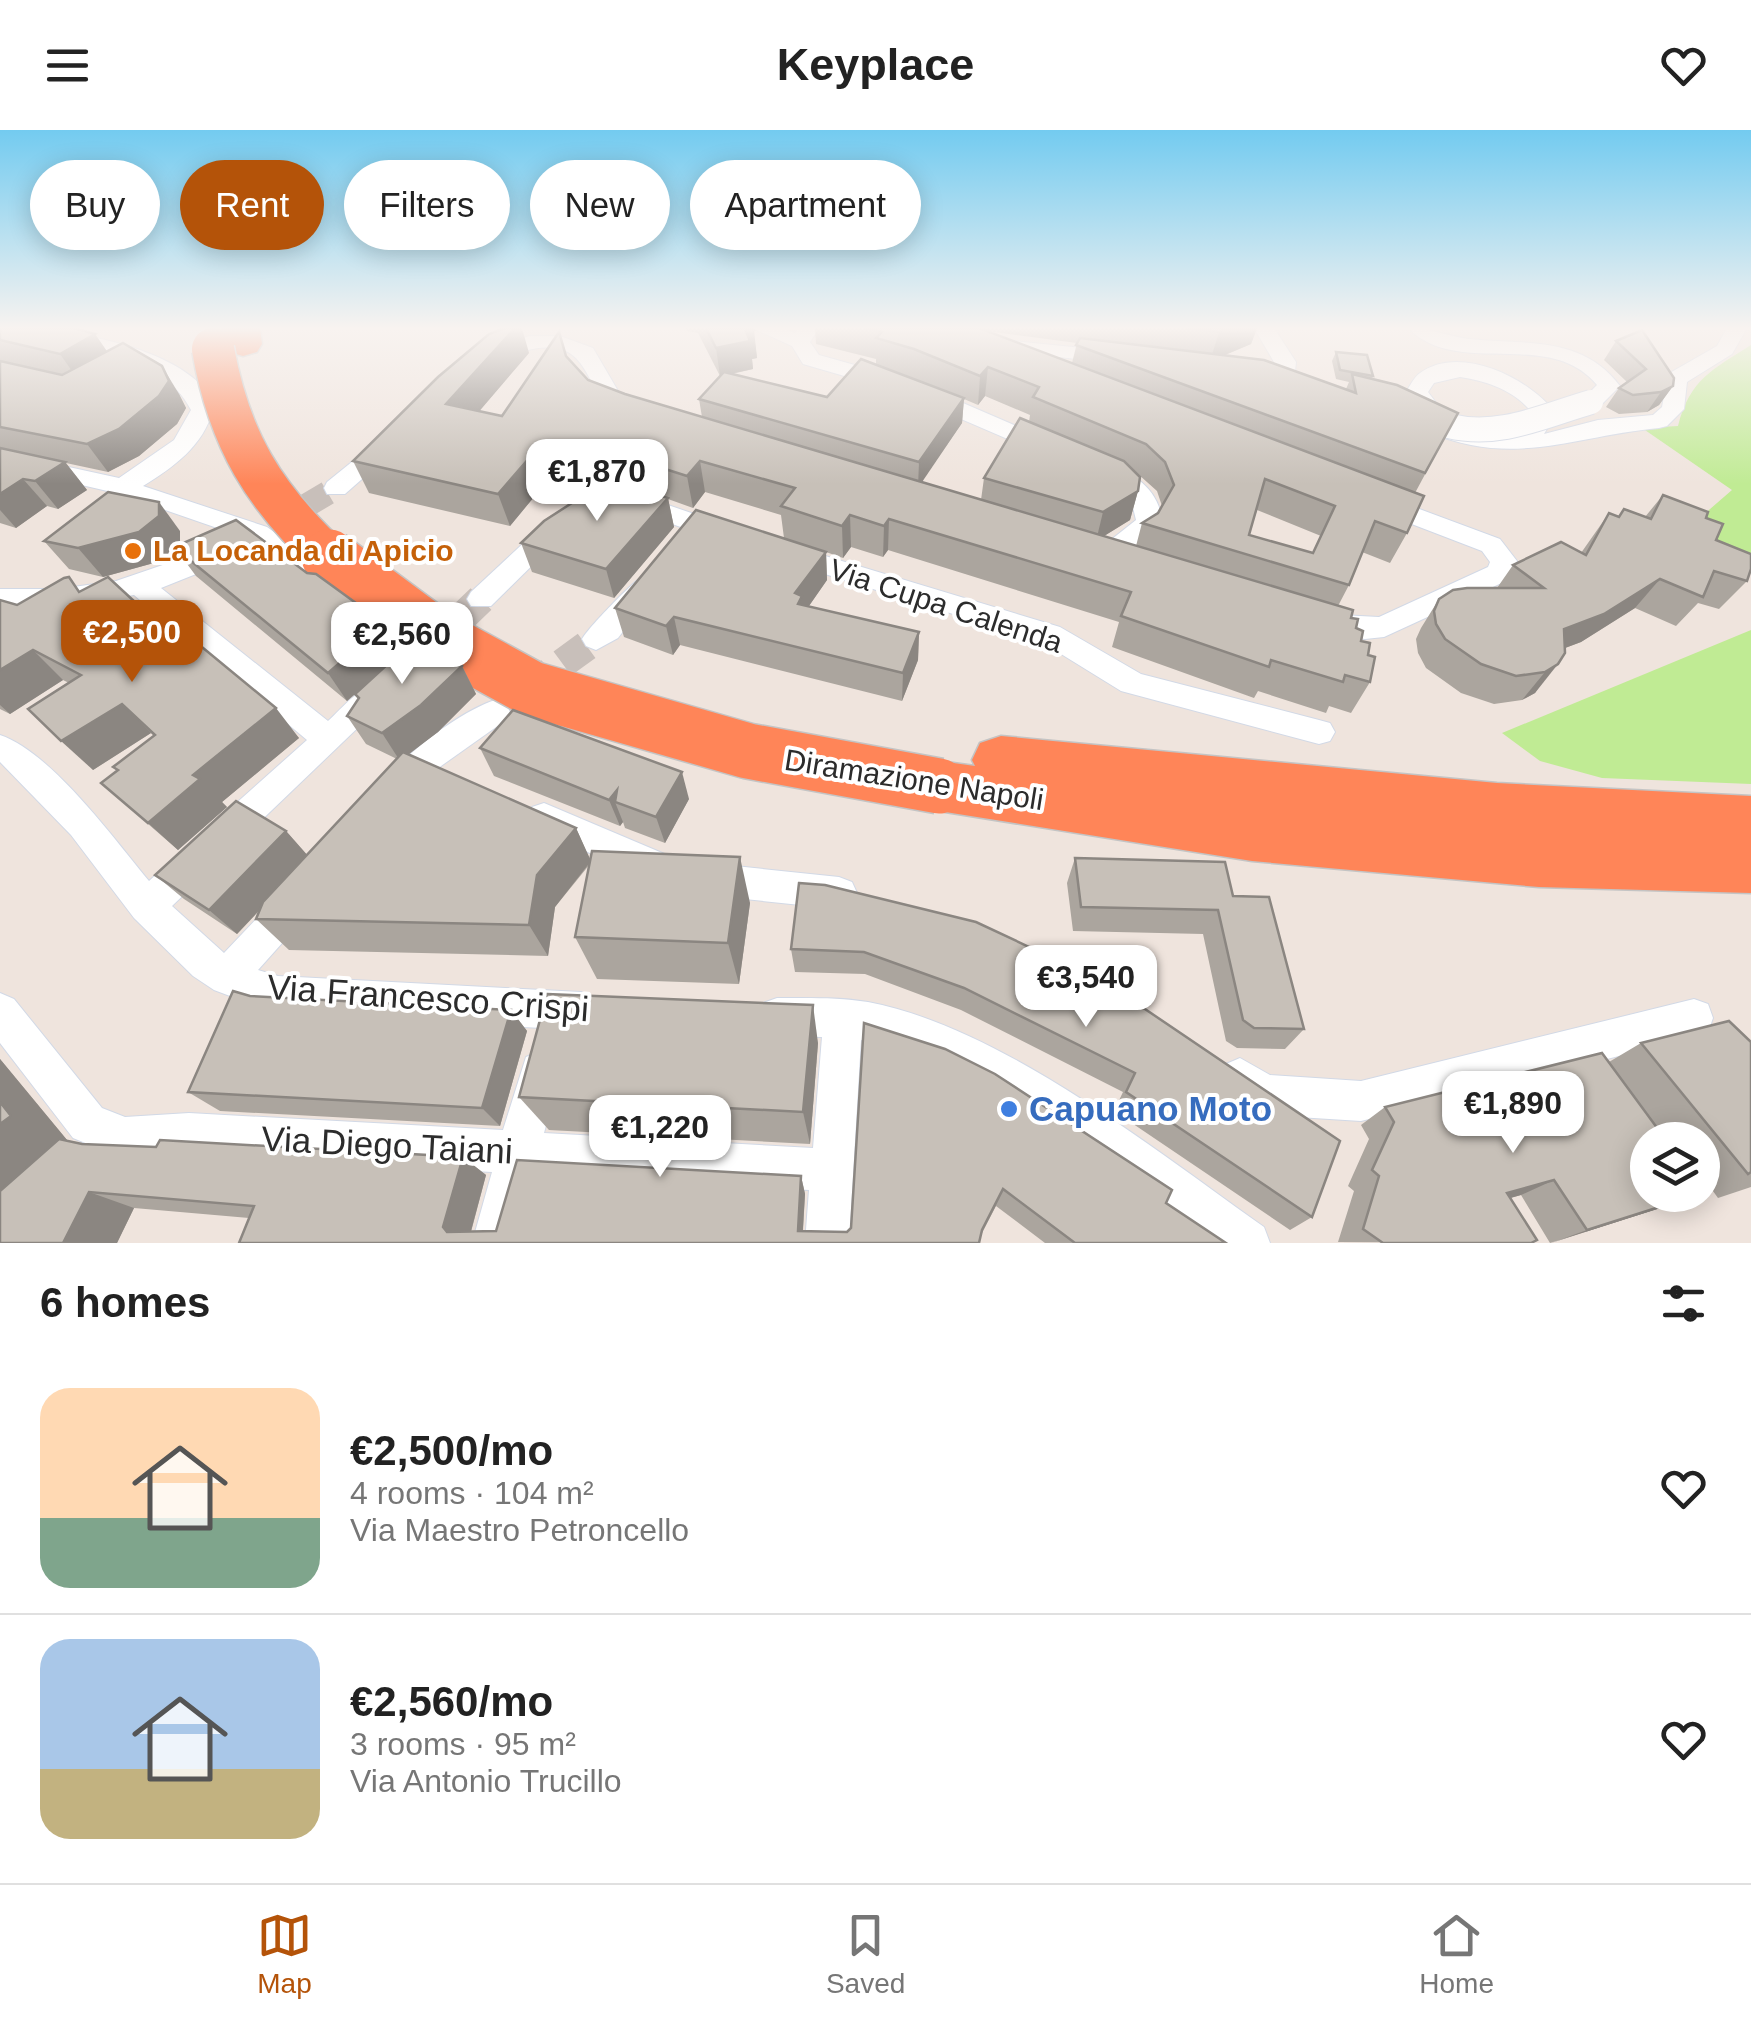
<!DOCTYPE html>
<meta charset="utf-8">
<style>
body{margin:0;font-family:Arial,sans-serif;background:#f6f6f6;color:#222;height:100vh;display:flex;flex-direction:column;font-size:38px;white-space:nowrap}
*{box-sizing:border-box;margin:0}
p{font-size:32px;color:#767676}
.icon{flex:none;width:55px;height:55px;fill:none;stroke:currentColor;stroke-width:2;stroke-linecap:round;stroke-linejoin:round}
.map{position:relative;height:1113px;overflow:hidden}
.drawer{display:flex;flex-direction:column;background:#fff;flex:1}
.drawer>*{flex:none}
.hud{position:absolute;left:30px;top:30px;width:1000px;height:90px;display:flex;gap:20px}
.fabs{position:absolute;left:1630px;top:992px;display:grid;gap:20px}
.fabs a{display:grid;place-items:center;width:90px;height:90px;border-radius:50%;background:#fff;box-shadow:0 5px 25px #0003;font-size:50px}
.price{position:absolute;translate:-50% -85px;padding:0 22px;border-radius:20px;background:#fff;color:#222;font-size:32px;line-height:65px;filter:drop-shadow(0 2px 5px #0008)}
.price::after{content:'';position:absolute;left:50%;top:60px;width:30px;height:22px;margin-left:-15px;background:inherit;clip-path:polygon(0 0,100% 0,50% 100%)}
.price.selected{background:#b45309;color:#fff}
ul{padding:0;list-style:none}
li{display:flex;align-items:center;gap:30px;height:250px;padding:0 40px}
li+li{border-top:2px solid #e0e0e0}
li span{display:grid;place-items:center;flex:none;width:280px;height:200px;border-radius:30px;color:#555}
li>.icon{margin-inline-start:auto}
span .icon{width:120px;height:120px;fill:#fffc;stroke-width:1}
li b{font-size:42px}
h2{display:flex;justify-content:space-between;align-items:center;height:120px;padding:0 40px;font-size:42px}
.pill{padding:0 35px;border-radius:45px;background:#fff;box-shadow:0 5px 25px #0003;font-size:35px;line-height:90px}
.pill.selected{background:#b45309;color:#fff}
header{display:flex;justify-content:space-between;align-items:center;height:130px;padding:0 40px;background:#fff;font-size:45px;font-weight:800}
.menu{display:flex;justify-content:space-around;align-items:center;height:140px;border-top:2px solid #e0e0e0;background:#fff;font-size:28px;color:#767676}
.menu a{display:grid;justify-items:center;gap:5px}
.menu .selected{color:#b45309}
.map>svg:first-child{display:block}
.green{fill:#c0eb94}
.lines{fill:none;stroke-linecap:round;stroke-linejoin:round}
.minor-tunnel-far1{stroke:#c8bfba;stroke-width:24;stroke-dasharray:24 11;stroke-linecap:butt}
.minor-tunnel{stroke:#c8bfba;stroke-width:30;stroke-dasharray:30 15;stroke-linecap:butt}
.minor-casing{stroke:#d2d9e6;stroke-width:2}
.motorway-casing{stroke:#c4c4c4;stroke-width:3}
.minor{fill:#fff;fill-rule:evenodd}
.motorway{fill:#ff8558;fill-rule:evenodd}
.minor-bridge-casing{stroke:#d2d9e6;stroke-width:26;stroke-linecap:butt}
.motorway-bridge-far1-casing{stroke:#c4c4c4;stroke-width:45;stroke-linecap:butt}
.motorway-bridge-casing{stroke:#c4c4c4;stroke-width:58;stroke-linecap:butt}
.minor-bridge{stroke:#fff;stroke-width:24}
.motorway-bridge-far1{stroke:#ff8558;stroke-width:42}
.motorway-bridge{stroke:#ff8558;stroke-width:55}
.wall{fill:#aba59e;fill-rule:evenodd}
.shaded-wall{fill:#8b8681}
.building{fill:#c7c0b8;stroke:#8b8681;stroke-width:2.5;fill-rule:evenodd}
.food-dot{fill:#e8710a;stroke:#fff;stroke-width:4}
.shop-dot{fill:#3f7fe0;stroke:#fff;stroke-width:4}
.labels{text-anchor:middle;stroke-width:8;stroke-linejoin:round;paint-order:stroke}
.food-label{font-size:30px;font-weight:bold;fill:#c56008;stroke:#fff;text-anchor:start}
.street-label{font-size:30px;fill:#2c2c2c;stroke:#fff}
.near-street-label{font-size:35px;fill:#2c2c2c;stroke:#fff}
.near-shop-label{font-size:35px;font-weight:bold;fill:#366cbe;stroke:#fff;text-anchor:start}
</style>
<header><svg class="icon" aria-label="menu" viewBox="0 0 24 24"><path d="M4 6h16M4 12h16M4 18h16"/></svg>Keyplace<svg class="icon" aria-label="heart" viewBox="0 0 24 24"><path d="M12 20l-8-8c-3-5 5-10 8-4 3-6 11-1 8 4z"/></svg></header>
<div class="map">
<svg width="1751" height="1113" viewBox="0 0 1751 1113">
<rect width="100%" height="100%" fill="#efe4dd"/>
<g class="green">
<path d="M1751 215V435L1687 399 1732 360 1642 298 1678 296C1690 249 1712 240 1751 215Z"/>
<polygon points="1751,500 1751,654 1602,648 1540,631 1502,603"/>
</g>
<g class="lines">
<polyline class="minor-tunnel-far1" points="277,393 336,358"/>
<g class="minor-tunnel">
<polyline points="431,517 481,469"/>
<polyline points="526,560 596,509"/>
</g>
<defs>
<g id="minor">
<path d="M10 198C64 198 157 214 198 252 205 259 209 271 213 280 203 316 174 337 143 356L267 397 347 455 351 462 347 469H327L249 409 116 363 0 336V322L119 348 174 310 191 280C163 222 69 216 13 202Z"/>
<polygon points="752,198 782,198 795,203 799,198 819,198 810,212 819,225 912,251 1056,313 1060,318 1056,323 1040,323 896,261 803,234 792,216"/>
<polygon points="1254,198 1274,198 1296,232 1294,252 1278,252 1274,232"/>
<path d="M1408 198C1430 198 1447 206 1469 209 1525 215 1582 205 1620 256L1599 277H1583L1580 272 1597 255C1549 197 1458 249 1408 198Z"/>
<path d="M1727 198H1747L1732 224 1687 252 1684 279 1667 296 1659 298C1574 306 1514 338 1429 302L1425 297 1428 293 1406 262C1410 256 1414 247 1420 243 1461 213 1532 250 1556 284L1544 304 1598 290 1653 285 1662 277 1668 244 1717 216ZM1460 247C1487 251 1516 261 1533 284 1518 314 1483 306 1456 296L1454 289 1443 282 1428 262 1434 253Z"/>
<path d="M530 206H560L593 218 621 266 641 284 638 289C594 300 597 227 560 219 534 213 514 226 490 232L479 226 494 216Z"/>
<polygon points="993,209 1112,221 1123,227 1112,233 986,219 983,215"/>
<polygon points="387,308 395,310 399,315 395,320 345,364 327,364 324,358 327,352 379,310"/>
<path d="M1104 334C1133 342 1158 358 1162 390 1144 419 1117 438 1082 428L1078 422 1082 416 1107 413 1136 390 1131 369 1092 342Z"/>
<polygon points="633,363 735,398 739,404 726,413 624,377 620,371 624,365"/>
<polygon points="1379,364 1500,409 1517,431 1508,450 1384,507 1365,509 1311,501 1307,494 1311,487 1321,484 1379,487 1488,437 1490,432 1482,421 1370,378 1366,372 1370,366"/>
<polygon points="554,390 563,393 567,399 563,405 491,476 471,476 467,469 471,462 545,393"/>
<path d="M227 413 236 416 240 422 236 428 161 458 328 591C345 576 364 549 388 557L392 565 172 776 224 823 283 761 296 756 309 761 314 772 309 783 258 840 278 846 581 862 595 868 600 881 595 894 581 900 278 884 214 860 193 846 134 788 71 705 0 632V605C51 622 114 709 149 751L307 610 134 465 59 479H0V459H59L116 451Z"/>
<polygon points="789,415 1060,497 1141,544 1319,590 1330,593 1335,602 1330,611 1319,614 1121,561 1040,511 780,430 776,424 780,418"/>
<path d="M644 446 654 449 658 456 618 508 596 520 586 516 582 509C587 499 635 449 644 446Z"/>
<path d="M495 570 506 574 510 582 506 590 434 641 409 670 397 674 385 670 381 660C396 628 461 581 495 570Z"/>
<polygon points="544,673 674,728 679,739 674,750 662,754 650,750 532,697 527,687 532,677"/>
<polygon points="706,733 839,747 852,752 857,763 852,774 839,779 706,765 694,760 688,749 694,738"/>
<path d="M0 863 14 869 102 978 125 987 189 983 503 1000 526 927 540 921 554 927 560 941 544 1003 813 1018 822 907 777 906 763 901 758 887 763 873 777 868C807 868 838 867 868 872 1001 897 1155 1020 1264 1097L1270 1113H1211L1013 975 925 930 861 910 849 1113H805L809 1060 534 1044 516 1113H472L492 1042 189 1025 125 1029 73 1008 0 913Z"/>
<polygon points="1694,869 1708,874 1713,888 1708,902 1694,907 1361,991 1264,985 1226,962 1220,948 1226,934 1240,928 1270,945 1361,951"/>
</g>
<g id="motorway">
<polygon points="222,198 260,198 262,214 257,222 243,226 229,222 224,214"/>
<polygon points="1001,606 1497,653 1751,666 1751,763 1539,757 1252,731 939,681 918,674 909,656 918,638 939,631 975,636 972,630 980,613"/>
</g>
</defs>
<use href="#minor" class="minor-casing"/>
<use href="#motorway" class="motorway-casing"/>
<use href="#minor" class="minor"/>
<use href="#motorway" class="motorway"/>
<defs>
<path id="minor-bridge" d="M1449 296C1500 308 1543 286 1591 272"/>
<path id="motorway-bridge-far1" d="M213 219C229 310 264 367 332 430"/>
<polyline id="motorway-bridge" points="329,427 437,507 532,559 748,621 939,656"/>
</defs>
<use href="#minor-bridge" class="minor-bridge-casing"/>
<use href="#motorway-bridge-far1" class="motorway-bridge-far1-casing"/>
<use href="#motorway-bridge" class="motorway-bridge-casing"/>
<use href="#minor-bridge" class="minor-bridge"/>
<use href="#motorway-bridge-far1" class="motorway-bridge-far1"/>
<use href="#motorway-bridge" class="motorway-bridge"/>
</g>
<g class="wall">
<polygon points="0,198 95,204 107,222 179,264 186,278 177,294 139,326 108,342 66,333 87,360 58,379 47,376 16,398 0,393"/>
<path d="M686 198H753L757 228 752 229 753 239 732 244 827 267 876 235V229L816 214 815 198H1257L1251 214 1223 226 1346 259 1349 252 1336 249 1332 231 1336 222 1373 246 1372 249 1458 283 1415 363 1407 403 1390 433 1362 422 1349 455 1338 476 1351 488 1368 525 1370 552 1351 583 1329 576 1326 583 1258 561 1254 568 1112 517 1119 492 888 420 883 427 851 417 843 428 826 422 827 450 809 476 919 502 918 530 902 571 680 515 673 525 624 507 615 478 784 408 781 385 705 362 693 378 668 369 674 397 614 468 532 442 521 413 591 360 548 350 510 396 369 363 353 331 529 223 479 281 502 286 566 226 588 250 625 264 702 287 699 269 720 246 698 203 687 201ZM986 201 1077 213 1072 233ZM985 266 1030 285 1029 292 984 348 981 370 921 352 962 293 964 269 978 275ZM1134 342 1138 344 1157 361 1162 376 1158 383 1142 393 1136 416 1104 406 1130 390 1138 361ZM1257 380 1321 406 1313 423 1249 405Z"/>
<polygon points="1616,211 1673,256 1659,275 1647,282 1619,284 1606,277 1619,258 1627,252 1604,230"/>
<polygon points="1663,365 1706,388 1716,410 1747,451 1719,479 1698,473 1676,496 1635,478 1581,512 1565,518 1535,563 1522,570 1494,574 1461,563 1426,538 1418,523 1416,509 1421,498 1439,469 1497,458 1513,435 1581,423 1609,383 1618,387 1624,379 1645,387"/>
<polygon points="180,401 180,414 397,525 462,536 476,564 438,602 408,624 576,698 590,730 750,773 739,854 597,849 575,807 590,734 555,777 548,826 289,820 256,789 260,780 237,804 184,769 155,745 286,701 307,725 397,629 366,614 347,586 358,569 355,564 359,561 347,571 196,446 176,419 161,431 103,447 69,439 44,411"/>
<polygon points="81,461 136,473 299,608 222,672 227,677 178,720 101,653 117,641 113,637 154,606 151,603 93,640 69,553 63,550 10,584 0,579 0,470 17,475"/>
<polygon points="480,618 689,669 665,713 625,698 623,692 620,696 494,646"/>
<polygon points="1075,728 1233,766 1304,899 1285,919 1237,918 1226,911 1203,804 1073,801 1067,753"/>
<polygon points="976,792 1312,1087 1290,1100 1114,981 1123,962 961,880 865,844 795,842 791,819"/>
<polygon points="250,866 511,880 527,901 500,996 220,981 188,962"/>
<polygon points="864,893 1166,1073 1226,1113 1045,1113 996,1076 981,1105 239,1113 249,1088 134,1078 117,1113 0,1113 0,929 67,1010 66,1011 82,1014 463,1027 486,1045 471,1102 496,1101 801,1046 805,1064 803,1101 847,1102 851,1098"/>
<polygon points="1751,912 1751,1057 1718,1068 1710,1057 1705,1059 1702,1056 1702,1010 1667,1010 1653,992 1657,1079 1550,1113 1521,1065 1510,1068 1531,1113 1338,1112 1354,1061 1348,1056 1369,1009 1361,995 1385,977 1609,932 1641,913"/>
<polygon points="818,913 810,1014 549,1000 519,967"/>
</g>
<g class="shaded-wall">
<polygon points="515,198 522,198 529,223 459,305 446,274"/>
<polygon points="1229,198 1257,198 1251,214 1210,231 1219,202"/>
<polygon points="754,200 757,228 752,229 753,239 720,246 716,218 746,201"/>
<polygon points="95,204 113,230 79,251 60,224"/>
<polygon points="162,236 179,264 186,278 177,294 139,326 108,342 87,314"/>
<polygon points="988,237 985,266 978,275 980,246"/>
<polygon points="1673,256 1659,275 1647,282 1661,262"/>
<polygon points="964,268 962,293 918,358 919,332"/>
<polygon points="538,318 548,350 510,396 498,364"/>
<polygon points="606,320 614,351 594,361 585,330"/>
<polygon points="700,331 705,362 693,378 687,346"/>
<polygon points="65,332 87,360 58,379 35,351"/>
<polygon points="23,349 47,376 16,398 0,380 0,364"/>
<polygon points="1138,361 1130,390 1096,411 1103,382"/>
<polygon points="668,368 674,397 614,468 606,439"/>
<polygon points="159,372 180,401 180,415 161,431 103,447 78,418"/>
<polygon points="850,385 851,417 843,428 842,396"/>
<polygon points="889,389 888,420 883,427 884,396"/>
<polygon points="826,422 827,450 804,483 805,494 795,463"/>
<polygon points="1660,449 1635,478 1581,512 1541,527 1564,499"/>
<polygon points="674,487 680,515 673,525 666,496"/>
<polygon points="381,497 397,526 347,571 328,543"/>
<polygon points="919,502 918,530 902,571 903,543"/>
<polygon points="33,520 63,550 10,584 0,575 0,540"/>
<polygon points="1558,534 1535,563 1522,570 1545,542"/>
<polygon points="462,536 476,564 438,602 400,631 382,603"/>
<polygon points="122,574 151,603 93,640 61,611"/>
<polygon points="276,578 299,608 222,672 227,677 178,720 148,693 193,645"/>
<polygon points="682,642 689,669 665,713 656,687"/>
<polygon points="617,660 615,672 623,692 620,696 609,670"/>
<polygon points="576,698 591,731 555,777 548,826 529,795 537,745"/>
<polygon points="286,701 309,727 237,804 209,780"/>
<polygon points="740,727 750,773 739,854 728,813"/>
<polygon points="813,875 818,913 810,1014 803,982"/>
<polygon points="511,880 527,901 500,996 482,978"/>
<polygon points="0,929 67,1010 0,1066"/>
<polygon points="463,1027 486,1045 468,1112 447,1102 443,1097"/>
<polygon points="801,1046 805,1064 802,1113 798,1101"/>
<polygon points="1554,1050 1521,1065 1475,1078 1507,1063"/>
<polygon points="89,1062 134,1078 117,1113 63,1113"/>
<polygon points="1697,1065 1657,1079 1551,1113 1587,1100"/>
</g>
<g class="building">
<polygon points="0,198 74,198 95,204 60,224 0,210"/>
<polygon points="505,198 515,198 446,274 502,286 559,202 566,226 588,250 625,264 1353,480 1351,488 1358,489 1356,498 1363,501 1361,511 1370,513 1368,525 1375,527 1370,552 1345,545 1343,552 1271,530 1269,537 1121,486 1131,462 889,389 884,396 850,385 842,396 781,376 795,358 700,331 687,346 606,320 585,330 538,318 498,364 353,331 438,247 489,204"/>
<polygon points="706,198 753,198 754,200 746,201 750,211 716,218"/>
<path d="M867 198H979L1424 366 1407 403 1375 391 1349 455 1142 393 1158 383 1174 355 1165 332 1146 314 1033 267 1039 257 988 237 980 246 914 219 876 208 882 202ZM1265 349 1335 376 1313 423 1249 405Z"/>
<polygon points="1188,198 1229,198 1219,202"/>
<polygon points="1642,200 1674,248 1673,256 1661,262 1633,265 1619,258 1646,239 1616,211"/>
<polygon points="1080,208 1264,230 1356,263 1352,244 1397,255 1458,283 1425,343 1076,215"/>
<polygon points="123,213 162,236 169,251 159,266 119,299 87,314 0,297 0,231 62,245"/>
<polygon points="1336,222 1367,225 1373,246 1340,240"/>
<polygon points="861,229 964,268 919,332 699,269 724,242 827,267"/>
<polygon points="1020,288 1124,331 1140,347 1138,361 1103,382 984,348"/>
<polygon points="0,318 65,332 35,351 23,349 0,364"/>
<polygon points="609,349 668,368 606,439 521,413 544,391"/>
<polygon points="108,362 159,372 159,386 139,402 78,418 44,411"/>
<polygon points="1663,365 1708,382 1706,388 1723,394 1716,410 1751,424 1751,439 1747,451 1714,441 1703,467 1660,449 1604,484 1564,499 1565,523 1558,534 1545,542 1516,546 1481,534 1445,509 1436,494 1434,481 1439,469 1453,460 1467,458 1544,458 1513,435 1561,412 1586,425 1609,383 1619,387 1624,379 1651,389"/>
<polygon points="696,380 826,422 795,463 802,466 798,474 919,502 903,543 674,487 666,496 615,478"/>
<polygon points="236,390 307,443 316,444 360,476 381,497 328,543 174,417"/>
<polygon points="69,447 79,462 108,447 136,473 151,475 276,578 193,645 200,649 148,693 101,653 118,640 113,637 155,605 122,574 61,611 28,579 81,545 33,520 0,540 0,470 17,475 64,448"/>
<polygon points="414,510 462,536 421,575 382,603 347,586 359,568 355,564"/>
<polygon points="513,580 682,642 656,687 615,672 617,660 609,670 480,618"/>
<polygon points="403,622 576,698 537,745 529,795 256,789 263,772"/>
<polygon points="236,671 286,701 209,780 155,745"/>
<polygon points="592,721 740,727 728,813 575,807"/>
<polygon points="1075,728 1225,732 1233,766 1269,767 1304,899 1254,898 1243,890 1218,780 1081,777"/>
<polygon points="799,753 825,755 976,792 1108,854 1340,1011 1312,1087 1126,962 1135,943 964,858 864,822 791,819"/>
<polygon points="233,861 250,866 511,880 482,978 188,962"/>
<polygon points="547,864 813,875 803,982 519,967"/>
<polygon points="1729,891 1751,912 1751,1042 1748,1044 1641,913"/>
<polygon points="864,893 945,919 995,944 1172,1060 1166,1073 1226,1113 1075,1113 1003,1059 982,1100 979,1113 239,1113 254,1076 89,1062 63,1113 0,1113 0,1061 59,1009 82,1014 156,1017 160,1010 463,1027 443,1097 447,1102 496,1101 517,1030 801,1046 798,1101 847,1102 851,1098"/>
<polygon points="1602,923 1666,1010 1648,1010 1648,1065 1697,1065 1587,1100 1554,1050 1507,1063 1537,1110 1531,1113 1383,1113 1363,1099 1379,1046 1372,1040 1394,992 1385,977"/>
<polygon points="0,972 11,986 0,994"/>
</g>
<linearGradient id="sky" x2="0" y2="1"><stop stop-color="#73cbf0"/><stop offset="0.56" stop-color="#f8f3f0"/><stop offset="1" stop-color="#f8f3f0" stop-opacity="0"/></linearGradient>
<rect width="1751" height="354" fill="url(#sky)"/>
<circle class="food-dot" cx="133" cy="421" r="10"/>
<circle class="shop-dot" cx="1009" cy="979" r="10"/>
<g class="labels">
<g class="food-label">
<text x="153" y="431">La Locanda di Apicio</text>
</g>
<g class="street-label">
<text transform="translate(946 476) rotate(18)" y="10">Via Cupa Calenda</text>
<text transform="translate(914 650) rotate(9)" y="10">Diramazione Napoli</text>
</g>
<g class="near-street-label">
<text transform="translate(428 868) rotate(4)" y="12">Via Francesco Crispi</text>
<text transform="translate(387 1015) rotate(3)" y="12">Via Diego Taiani</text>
</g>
<g class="near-shop-label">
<text x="1029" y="991">Capuano Moto</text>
</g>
</g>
</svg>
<div class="fabs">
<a><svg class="icon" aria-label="layers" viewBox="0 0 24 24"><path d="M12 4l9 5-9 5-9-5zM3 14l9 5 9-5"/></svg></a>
</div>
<b class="price" style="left:597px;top:394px">€1,870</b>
<b class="price selected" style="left:132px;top:555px">€2,500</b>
<b class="price" style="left:402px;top:557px">€2,560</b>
<b class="price" style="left:1086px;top:900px">€3,540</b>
<b class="price" style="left:1513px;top:1026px">€1,890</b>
<b class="price" style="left:660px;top:1050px">€1,220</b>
<div class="hud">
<a class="pill">Buy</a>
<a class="pill selected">Rent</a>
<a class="pill">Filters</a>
<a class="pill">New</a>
<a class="pill">Apartment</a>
</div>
</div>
<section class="drawer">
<h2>6 homes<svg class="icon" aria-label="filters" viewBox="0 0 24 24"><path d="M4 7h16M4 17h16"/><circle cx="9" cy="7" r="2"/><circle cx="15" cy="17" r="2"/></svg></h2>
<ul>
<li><span style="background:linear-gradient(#ffd9b3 65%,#7fa58c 0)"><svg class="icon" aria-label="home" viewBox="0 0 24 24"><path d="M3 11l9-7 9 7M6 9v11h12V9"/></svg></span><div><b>€2,500/mo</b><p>4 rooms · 104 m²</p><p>Via Maestro Petroncello</p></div><svg class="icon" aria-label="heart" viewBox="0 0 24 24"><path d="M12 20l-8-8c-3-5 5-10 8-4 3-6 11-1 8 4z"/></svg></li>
<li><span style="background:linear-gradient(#a9c7e8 65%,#c2b280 0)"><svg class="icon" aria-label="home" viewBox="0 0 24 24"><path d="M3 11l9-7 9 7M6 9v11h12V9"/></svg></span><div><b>€2,560/mo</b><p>3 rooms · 95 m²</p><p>Via Antonio Trucillo</p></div><svg class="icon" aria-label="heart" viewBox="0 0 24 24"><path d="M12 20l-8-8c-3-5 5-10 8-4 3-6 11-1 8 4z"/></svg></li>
</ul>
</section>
<nav class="menu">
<a class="selected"><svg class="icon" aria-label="map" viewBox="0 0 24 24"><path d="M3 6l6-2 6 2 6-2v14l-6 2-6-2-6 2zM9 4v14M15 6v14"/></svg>Map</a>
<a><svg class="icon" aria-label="saved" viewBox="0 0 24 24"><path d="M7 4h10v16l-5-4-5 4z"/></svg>Saved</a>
<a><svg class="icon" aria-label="home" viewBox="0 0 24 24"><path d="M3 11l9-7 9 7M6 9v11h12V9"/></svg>Home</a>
</nav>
